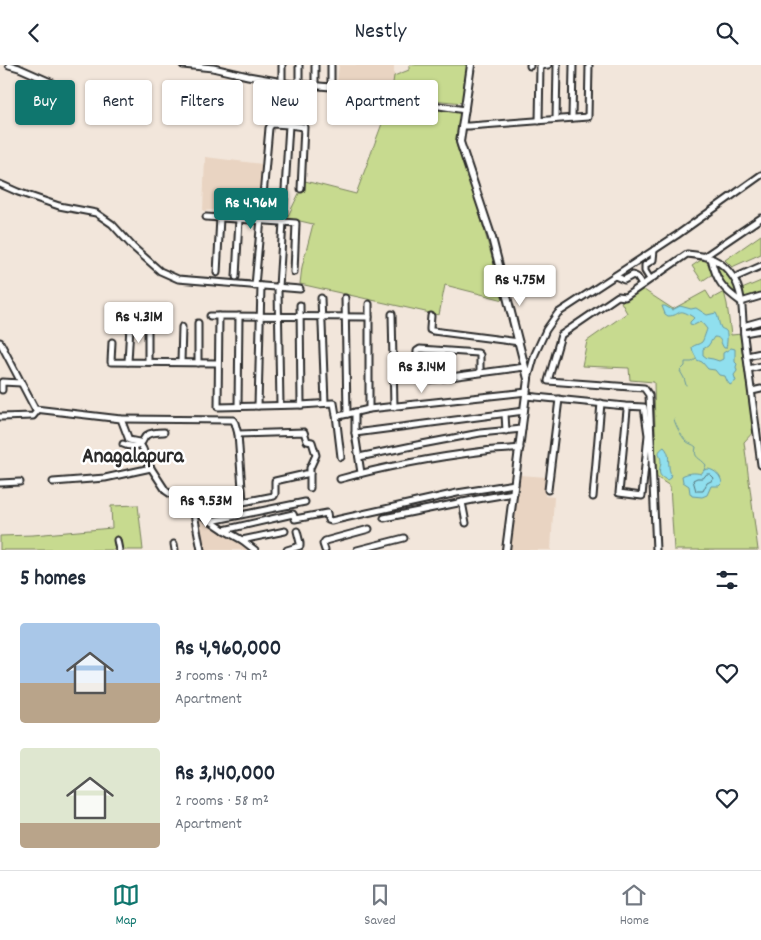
<!DOCTYPE html>
<meta charset="utf-8">
<style>
body{margin:0;font-family:Dekko,sans-serif;background:#f6f6f7;color:#1f2937;height:100vh;display:flex;flex-direction:column;font-size:19px;white-space:nowrap}
*{box-sizing:border-box;margin:0}
p{font-size:16px;color:#747a83}
.icon{flex:none;width:28px;height:28px;fill:none;stroke:currentColor;stroke-width:2;stroke-linecap:round;stroke-linejoin:round}
.map{position:relative;height:485px;overflow:hidden}
.details{display:flex;flex-direction:column;background:#fff;flex:1}
.details>*{flex:none}
.hud{position:absolute;left:15px;top:15px;width:500px;height:45px;display:flex;gap:10px}
.price{position:absolute;translate:-50% -42px;padding:0 11px;border-radius:5px;background:#fff;color:#222;font-size:16px;line-height:32px;filter:drop-shadow(0 1px 2px #0008)}
.price::after{content:'';position:absolute;left:50%;top:30px;width:15px;height:11px;margin-left:-8px;background:inherit;clip-path:polygon(0 0,100% 0,50% 100%)}
.price.current{background:#0f766e;color:#fff}
ul{padding:0;list-style:none}
li{display:flex;align-items:center;gap:15px;height:125px;padding:0 20px}
li span{display:grid;place-items:center;flex:none;width:140px;height:100px;border-radius:5px;color:#555}
li>.icon{margin-inline-start:auto}
span .icon{width:60px;height:60px;fill:#fffc;stroke-width:1}
li b{font-size:21px}
h2{display:flex;justify-content:space-between;align-items:center;height:60px;padding:0 20px;font-size:21px}
.pill{padding:0 18px;border-radius:5px;background:#fff;box-shadow:0 1px 4px #0004;font-size:18px;line-height:45px}
.pill.current{background:#0f766e;color:#fff}
header{display:flex;justify-content:space-between;align-items:center;height:65px;padding:0 20px;background:#fff;font-size:22px;font-weight:600}
.menu{display:flex;justify-content:space-around;align-items:center;height:70px;border-top:1px solid #e0e1e3;background:#fff;font-size:14px;color:#747a83}
.menu a{display:grid;justify-items:center;gap:2px}
.menu .current{color:#0f766e}
.map>svg:first-child{display:block}
.built{fill:#e9d4c2}
.green{fill:#c7da8f;stroke:#79825d}
.water{fill:#90dfee;stroke:#6897a0}
.lines{fill:none;stroke-linecap:round;stroke-linejoin:round}
.shore{stroke:#537379;stroke-width:1}
.stream{stroke:#6897a0;stroke-width:1}
.minor-casing{stroke:#2b2b2b;stroke-width:9}
.major-casing{stroke:#2b2b2b;stroke-width:10}
.minor{stroke:#fff;stroke-width:5}
.major{stroke:#fff;stroke-width:6}
.labels{text-anchor:middle;stroke-width:5;stroke-linejoin:round;paint-order:stroke}
.quarter-label{font-size:21px;font-weight:bold;fill:#2b2b2b;stroke:#fff}
</style>
<header><svg class="icon" aria-label="back" viewBox="0 0 24 24"><path d="M15 5l-7 7 7 7"/></svg>Nestly<svg class="icon" aria-label="search" viewBox="0 0 24 24"><circle cx="10" cy="10" r="6"/><path d="M15 15l6 6"/></svg></header>
<div class="map">
<svg width="761" height="485" viewBox="0 0 761 485">
<rect width="100%" height="100%" fill="#f2e6db"/>
<filter id="ink" filterUnits="userSpaceOnUse"><feTurbulence type="fractalNoise" baseFrequency=".02" numOctaves="2"/><feDisplacementMap in="SourceGraphic" scale="10" xChannelSelector="R" yChannelSelector="G"/><feConvolveMatrix kernelMatrix="1 2 1 2 8 2 1 2 1" color-interpolation-filters="sRGB"/></filter>
<g filter="url(#ink)">
<g class="built">
<polygon points="339,0 394,0 394,11 391,31 337,19"/>
<polygon points="205,92 262,99 259,140 203,146"/>
<polygon points="520,410 547,412 545,431 554,432 551,485 509,485"/>
<polygon points="196,450 250,485 203,485"/>
</g>
<g class="green">
<polygon points="409,0 468,0 463,38 391,31 394,11 409,5"/>
<polygon points="390,37 461,47 457,82 473,125 504,235 445,220 439,250 300,219 302,202 313,159 287,153 305,116 356,129"/>
<polygon points="761,170 761,189 732,202 725,195"/>
<polygon points="704,193 714,208 702,216 692,201"/>
<path d="M716 199C727 206 734 215 736 228 725 221 719 212 716 199Z"/>
<polygon points="761,216 761,228 744,233 742,224"/>
<polygon points="641,223 673,244 706,226 711,234 724,227 727,239 731,270 742,269 755,365 744,377 758,485 674,485 670,421 656,412 654,317 630,315 629,303 582,301 587,276 627,248 621,237"/>
<polygon points="138,440 143,485 0,485 0,471 33,470 112,463 111,441"/>
</g>
<g class="water">
<path d="M662 241H665L672 245 680 241 691 244 696 243 707 250 716 248C719 252 718 258 721 263 722 264 726 265 726 266 728 268 727 280 726 283H724C720 278 722 272 714 272L708 281 703 284V290L707 293 713 294 719 296 723 294V288L731 283 735 284V297L737 299 736 302 737 306 734 310 736 316 730 320 727 316 725 311 719 310 715 305 708 304 702 297 697 295C696 291 692 287 692 282 696 279 698 280 702 277 703 276 706 267 707 264L703 259 700 257 694 260 690 259V257L694 253 693 252C676 241 682 251 668 251L665 249Z"/>
<path d="M664 382C670 388 668 394 669 401 669 407 672 408 670 413L667 415C656 410 660 405 661 397 661 389 655 388 664 382Z"/>
<path d="M708 404C715 405 721 411 722 418L719 421H711L707 430 702 432 692 431 690 428 689 421 683 417 682 411C687 408 695 407 701 409L704 405Z"/>
</g>
<g class="lines">
<polygon class="shore" points="707,409 710,409 714,413 713,415 707,418 703,426 696,426 693,415 697,413 703,413"/>
<g class="stream">
<polyline points="686,320 684,313 680,306 685,301 685,297 692,297 696,294"/>
<path d="M674 354C675 360 682 372 686 376 689 379 693 379 696 382 693 394 700 392 706 400L704 405"/>
</g>
<defs>
<g id="minor">
<polyline points="9,0 19,3 53,18 41,46 38,49 35,48 23,43"/>
<polyline points="183,0 213,3 248,11 283,17"/>
<polyline points="282,0 282,15 284,18 331,22 394,34 465,45"/>
<polyline points="530,1 530,0"/>
<polyline points="299,19 299,0"/>
<polyline points="315,20 315,0"/>
<polyline points="331,22 331,0"/>
<polyline points="572,53 573,0"/>
<polyline points="556,54 557,0"/>
<polyline points="539,56 540,1 548,0"/>
<polyline points="289,60 304,62 301,124"/>
<polyline points="462,61 469,61 588,52 589,0"/>
<polyline points="0,119 18,127 59,141 96,148 112,159 133,182 160,206 178,214 300,224"/>
<polyline points="206,152 296,158 294,207"/>
<polyline points="705,191 761,153"/>
<path d="M711 193C716 216 723 224 741 237L761 231"/>
<polyline points="217,208 220,153"/>
<polyline points="615,211 624,215 633,210 637,212 642,220"/>
<polyline points="236,212 239,154"/>
<polyline points="734,213 761,201"/>
<polyline points="650,214 645,206 645,200 653,195 654,185"/>
<polyline points="255,221 269,63 271,60 273,59 289,60 279,222"/>
<polyline points="278,225 280,340"/>
<polyline points="321,233 325,338"/>
<polyline points="345,233 347,349"/>
<polyline points="369,239 369,344"/>
<polyline points="300,240 301,340"/>
<polyline points="392,249 394,342"/>
<polyline points="210,251 369,252"/>
<polyline points="219,251 218,342 301,340 332,338 334,338 336,350 339,351 369,344 527,327"/>
<polyline points="431,251 430,263 430,265 433,266 519,277"/>
<polyline points="743,261 761,256"/>
<polyline points="744,268 761,265"/>
<polyline points="0,277 35,344 121,354 129,375 139,377 143,384 149,400 166,426 224,465 242,475 255,485"/>
<polyline points="112,277 111,297 218,298"/>
<polyline points="747,291 761,288"/>
<polyline points="128,297 130,261"/>
<polyline points="148,297 148,263"/>
<polyline points="181,297 182,262"/>
<polyline points="198,298 198,258"/>
<polyline points="749,304 761,301"/>
<polyline points="480,308 480,290 478,288 420,284 417,286 416,314 420,316 525,302"/>
<polyline points="528,314 535,289 546,265 558,248 677,170 761,110"/>
<polyline points="2,325 2,317 21,318"/>
<polyline points="752,326 761,324"/>
<polyline points="526,331 625,341 627,345 619,428 642,431 648,370 644,342 625,341"/>
<polyline points="238,341 239,251"/>
<polyline points="258,341 261,221"/>
<polyline points="355,347 355,368 361,408"/>
<polyline points="505,349 506,366"/>
<polyline points="336,350 341,392"/>
<polyline points="0,352 33,351 38,345"/>
<polyline points="121,354 233,355 235,358 238,369 243,437"/>
<polyline points="355,368 524,346"/>
<polyline points="238,369 304,367 307,376 312,377 316,390 310,403 310,423"/>
<path d="M123 379C129 382 137 382 142 377 144 374 144 372 147 370 151 367 159 367 164 367"/>
<polyline points="359,392 422,379 480,368 522,364"/>
<path d="M340 414C387 401 436 392 485 386 496 384 508 385 520 383"/>
<polyline points="53,417 105,413 151,403"/>
<polyline points="0,418 20,417"/>
<polyline points="548,425 559,334"/>
<polyline points="593,432 601,338"/>
<polyline points="462,437 466,458"/>
<polyline points="193,444 201,485"/>
<polyline points="199,448 243,437 274,431 275,429 275,416 310,408"/>
<polyline points="384,453 478,434 514,428"/>
<polyline points="211,456 305,437"/>
<polyline points="224,465 293,449 295,454 327,448 328,455 331,456 457,428 515,419"/>
<polyline points="117,475 119,485"/>
<polyline points="242,475 285,466"/>
<polyline points="174,479 175,485"/>
<polyline points="287,485 300,481 300,478 297,466"/>
<polyline points="325,485 323,479 325,476 369,464"/>
<polyline points="357,485 404,473"/>
<path d="M656 485 649 330 644 323 548 316 561 270 618 231 625 232 687 189C708 191 720 193 733 212 744 228 742 252 744 271 750 314 755 357 761 400"/>
</g>
<polyline id="major" points="471,0 460,77 492,173 528,314 506,485"/>
</defs>
<use href="#minor" class="minor-casing"/>
<use href="#major" class="major-casing"/>
<use href="#minor" class="minor"/>
<use href="#major" class="major"/>
</g>
</g>
<g class="labels">
<g class="quarter-label">
<text x="133" y="397">Anagalapura</text>
</g>
</g>
</svg>
<b class="price current" style="left:251px;top:165px">Rs 4.96M</b>
<b class="price" style="left:520px;top:242px">Rs 4.75M</b>
<b class="price" style="left:139px;top:279px">Rs 4.31M</b>
<b class="price" style="left:422px;top:329px">Rs 3.14M</b>
<b class="price" style="left:206px;top:463px">Rs 9.53M</b>
<div class="hud">
<a class="pill current">Buy</a>
<a class="pill">Rent</a>
<a class="pill">Filters</a>
<a class="pill">New</a>
<a class="pill">Apartment</a>
</div>
</div>
<section class="details">
<h2>5 homes<svg class="icon" aria-label="filters" viewBox="0 0 24 24"><path d="M4 7h16M4 17h16"/><circle cx="9" cy="7" r="2"/><circle cx="15" cy="17" r="2"/></svg></h2>
<ul>
<li><span style="background:linear-gradient(#a9c7e8 60%,#b9a48a 0)"><svg class="icon" aria-label="home" viewBox="0 0 24 24"><path d="M3 11l9-7 9 7M6 9v11h12V9"/></svg></span><div><b>Rs 4,960,000</b><p>3 rooms · 74 m²</p><p>Apartment</p></div><svg class="icon" aria-label="heart" viewBox="0 0 24 24"><path d="M12 20l-8-8c-3-5 5-10 8-4 3-6 11-1 8 4z"/></svg></li>
<li><span style="background:linear-gradient(#dfe7d0 75%,#b9a48a 0)"><svg class="icon" aria-label="home" viewBox="0 0 24 24"><path d="M3 11l9-7 9 7M6 9v11h12V9"/></svg></span><div><b>Rs 3,140,000</b><p>2 rooms · 58 m²</p><p>Apartment</p></div><svg class="icon" aria-label="heart" viewBox="0 0 24 24"><path d="M12 20l-8-8c-3-5 5-10 8-4 3-6 11-1 8 4z"/></svg></li>
</ul>
</section>
<nav class="menu">
<a class="current"><svg class="icon" aria-label="map" viewBox="0 0 24 24"><path d="M3 6l6-2 6 2 6-2v14l-6 2-6-2-6 2zM9 4v14M15 6v14"/></svg>Map</a>
<a><svg class="icon" aria-label="saved" viewBox="0 0 24 24"><path d="M7 4h10v16l-5-4-5 4z"/></svg>Saved</a>
<a><svg class="icon" aria-label="home" viewBox="0 0 24 24"><path d="M3 11l9-7 9 7M6 9v11h12V9"/></svg>Home</a>
</nav>
